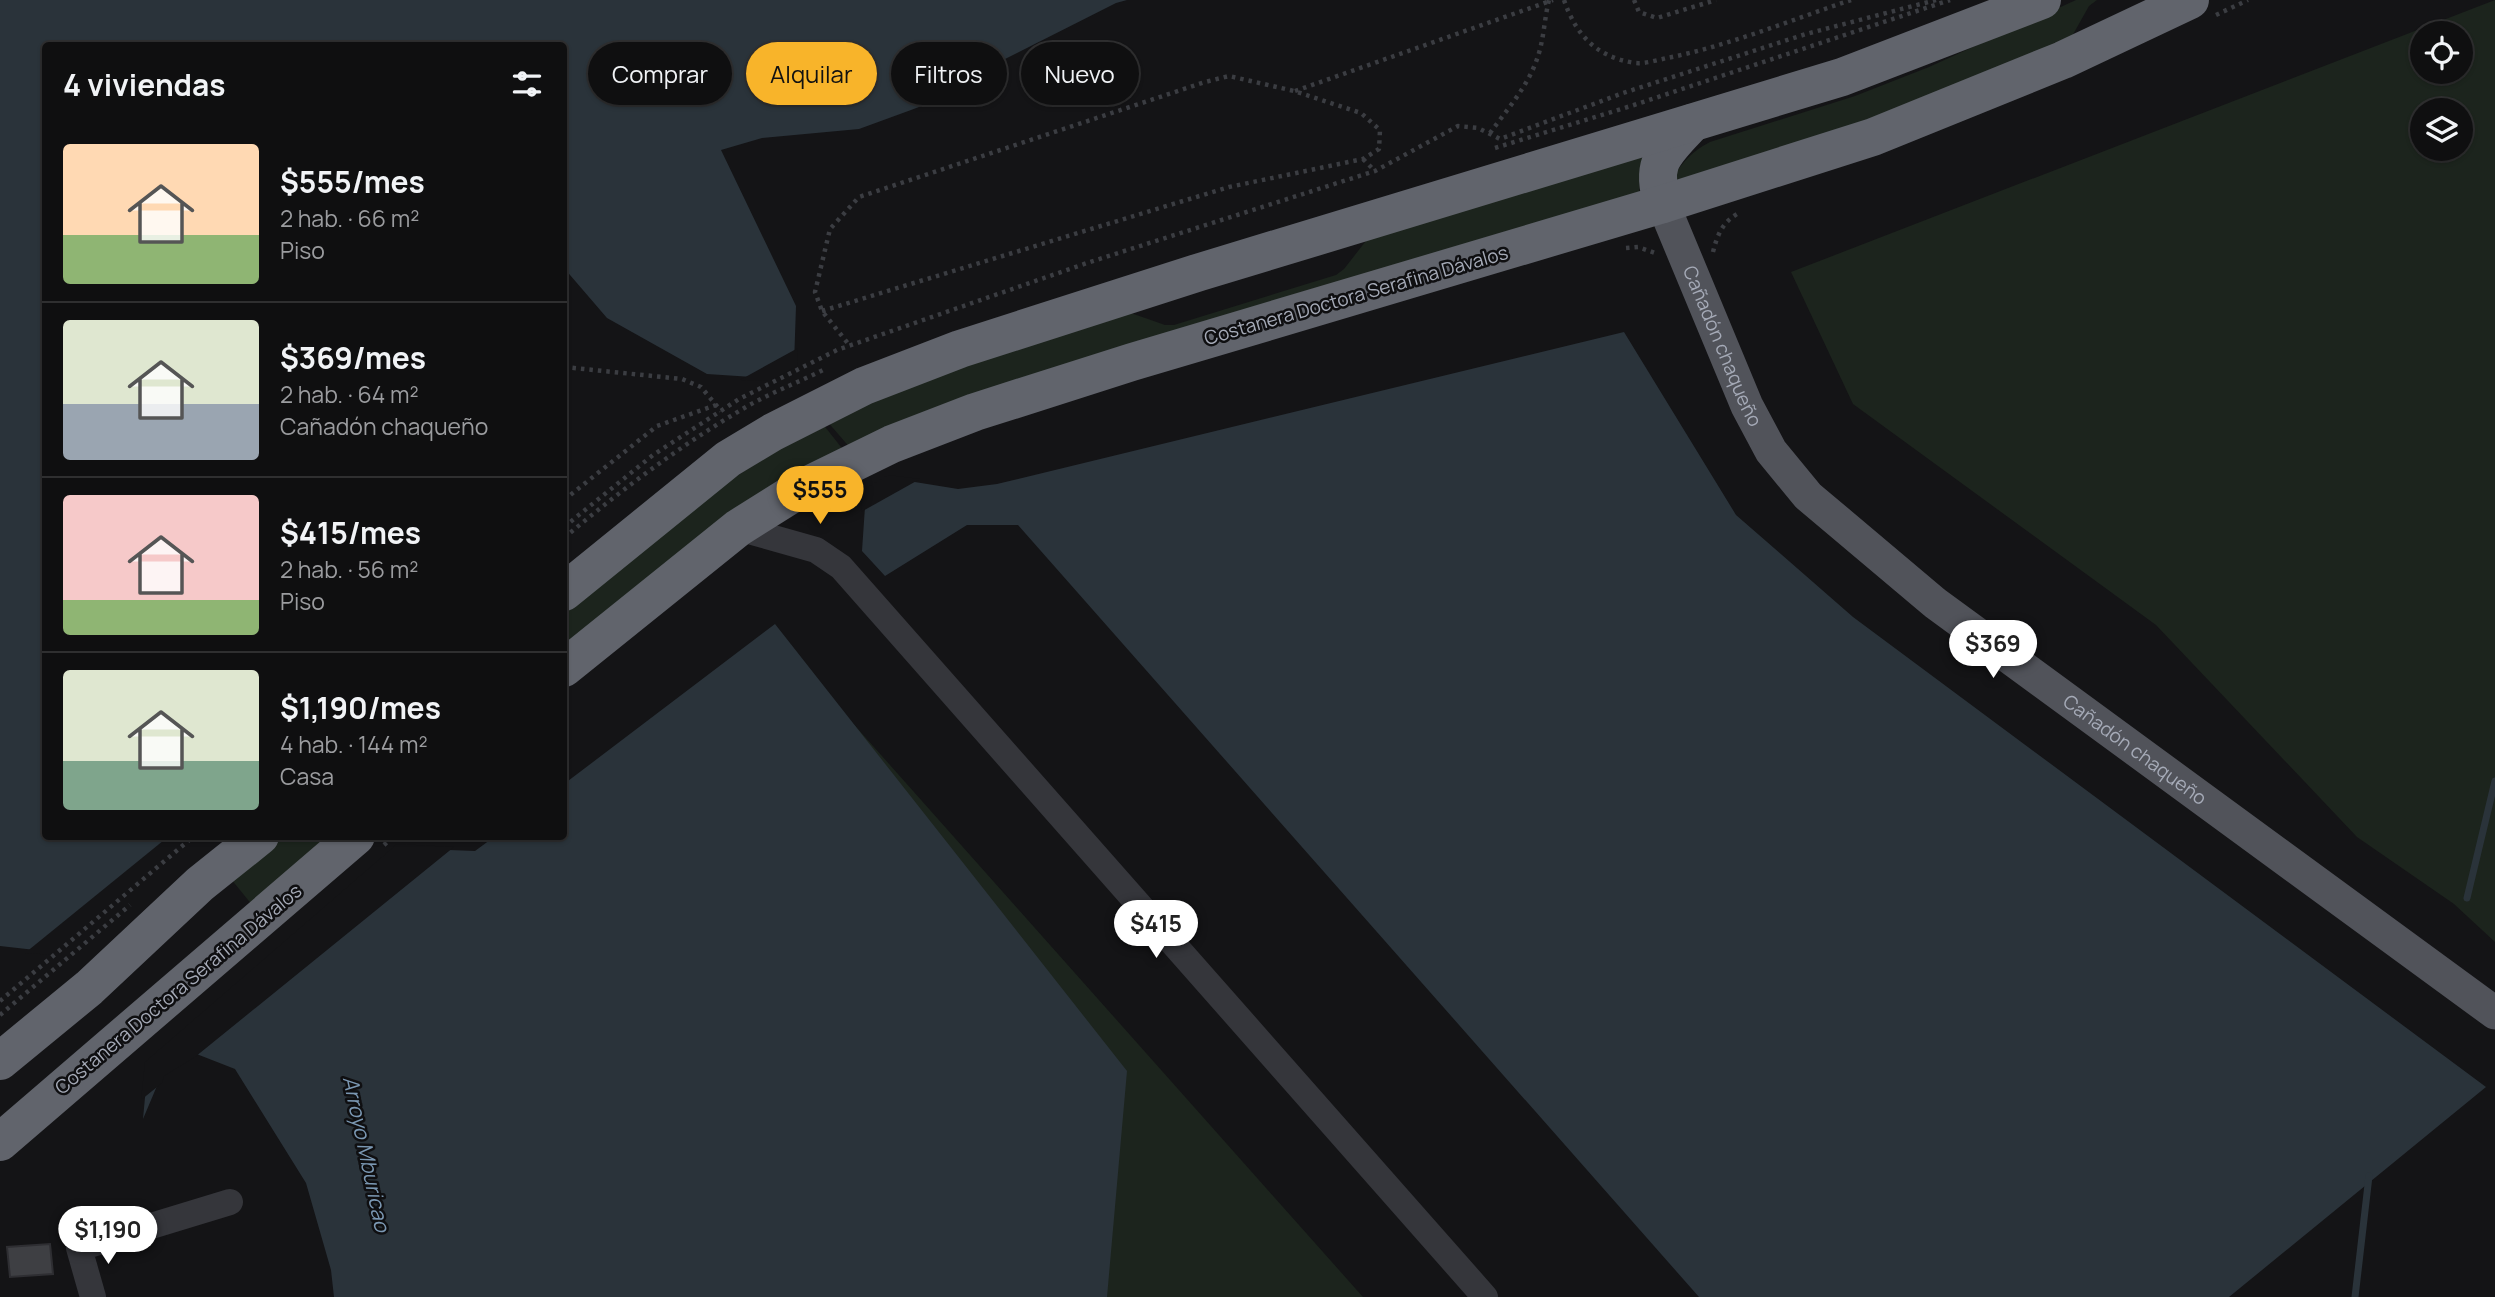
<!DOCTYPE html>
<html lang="es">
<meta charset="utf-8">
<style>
body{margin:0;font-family:Manrope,sans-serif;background:#181819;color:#f1f3f6;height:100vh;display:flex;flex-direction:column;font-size:26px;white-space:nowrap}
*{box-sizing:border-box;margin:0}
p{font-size:23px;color:#9b9c9f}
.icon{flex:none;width:38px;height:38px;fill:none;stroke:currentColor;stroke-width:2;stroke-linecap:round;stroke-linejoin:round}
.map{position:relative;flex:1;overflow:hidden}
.sheet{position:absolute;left:42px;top:42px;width:525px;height:798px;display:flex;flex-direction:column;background:#0f0f10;border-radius:7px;box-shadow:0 2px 5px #0004,0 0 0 2px #2f2f30}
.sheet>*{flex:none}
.guide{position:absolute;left:588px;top:42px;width:665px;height:63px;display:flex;gap:14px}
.buttons{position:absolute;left:2410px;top:21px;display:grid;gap:14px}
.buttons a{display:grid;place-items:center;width:63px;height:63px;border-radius:50%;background:#0f0f10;box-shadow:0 2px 5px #0004,0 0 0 2px #2f2f30;font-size:35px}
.price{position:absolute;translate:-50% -60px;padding:0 16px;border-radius:24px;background:#fff;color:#222;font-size:23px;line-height:46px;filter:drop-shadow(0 2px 4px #0008)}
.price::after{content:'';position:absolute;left:50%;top:42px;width:21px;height:16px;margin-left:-10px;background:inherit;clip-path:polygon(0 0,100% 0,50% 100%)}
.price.on{background:#f8b42a;color:#111}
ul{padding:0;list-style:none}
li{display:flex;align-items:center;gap:21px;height:175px;padding:0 21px}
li+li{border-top:2px solid #2f2f30}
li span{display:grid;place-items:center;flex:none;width:196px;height:140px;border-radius:7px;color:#555}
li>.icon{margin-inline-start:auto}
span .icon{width:84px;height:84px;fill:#fffc;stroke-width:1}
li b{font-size:30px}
h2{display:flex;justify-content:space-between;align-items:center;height:84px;padding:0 21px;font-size:30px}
.pill{padding:0 24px;border-radius:32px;background:#0f0f10;box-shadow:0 2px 5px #0004,0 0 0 2px #2f2f30;font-size:24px;line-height:63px}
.pill.on{background:#f8b42a;color:#111}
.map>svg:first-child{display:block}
.green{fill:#1c241d;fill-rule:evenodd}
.water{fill:#2a333a}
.pier{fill:#141416}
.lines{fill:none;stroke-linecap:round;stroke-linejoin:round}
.stream{stroke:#2a333a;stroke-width:7}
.building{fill:#3e3f43;stroke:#2e2e32;stroke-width:2}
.path{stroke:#3b3d42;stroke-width:4.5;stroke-dasharray:3.5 5;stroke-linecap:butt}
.minor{stroke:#35363b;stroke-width:26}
.major{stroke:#51535a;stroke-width:33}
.highway{stroke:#61646c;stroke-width:38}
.labels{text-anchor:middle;stroke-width:5;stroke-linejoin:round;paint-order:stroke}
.street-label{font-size:19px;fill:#a5aab7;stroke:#0f0f11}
.water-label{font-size:21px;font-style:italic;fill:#7b98b3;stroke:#0f0f11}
</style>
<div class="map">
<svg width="2495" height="1297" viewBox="0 0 2495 1297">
<rect width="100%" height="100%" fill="#141416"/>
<g class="green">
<path d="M2076 0H2097L2089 6 2071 38 1866 120 1677 184 1672 178C1683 162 1692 151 1710 142L1855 96 1929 67Z"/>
<path d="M2495 0V942L2454 904 2357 837 2156 625 1853 404 1791 272ZM2422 33H2460V72H2422ZM2422 110H2460V149H2422Z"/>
<polygon points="1643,153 1639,193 852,450 826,420 898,386 1128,312 1165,325 1174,325 1336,275 1344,269 1369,237"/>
<polygon points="822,423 845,452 564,648 564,601 653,528"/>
<polygon points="785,647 1363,1297 928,1297 564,798"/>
<polygon points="282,837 344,837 257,911 231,879"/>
</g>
<g class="water">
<polygon points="0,0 1127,0 1116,3 999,62 964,90 911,110 859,129 762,138 721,150 796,306 794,364 769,378 707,374 607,318 564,268 564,46 46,46 46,836 188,837 53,952 0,946"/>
<polygon points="1624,332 1736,515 1853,617 2486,1087 2229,1297 1699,1297 1018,525 967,525 885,576 862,551 866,492 890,478 958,489 997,484"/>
<polygon points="775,624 1127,1071 1107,1297 334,1297 331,1270 306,1183 235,1069 194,1053 162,1074 143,1119 148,1065 397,848 475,851 494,837 564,836 564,784"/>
</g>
<g class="pier">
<polygon points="798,348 797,366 770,381 740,380"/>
<polygon points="888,475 920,479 861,512 863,490"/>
<polygon points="169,836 192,836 55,955 25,953"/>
<polygon points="397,844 454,847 195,1057 164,1076 162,1083 141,1100 145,1062"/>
</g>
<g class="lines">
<g class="stream">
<polyline points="2467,898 2495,781"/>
<polyline points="2355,1297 2369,1176"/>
</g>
</g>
<polygon class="building" points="50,1244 53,1274 10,1277 7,1247"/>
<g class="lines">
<g class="path">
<path d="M1564 0C1576 35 1596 57 1635 63 1645 64 1657 60 1667 58 1728 46 1791 20 1851 0"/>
<polyline points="1634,0 1639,12 1657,18 1716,0"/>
<polyline points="2216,15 2248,0"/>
<polyline points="1295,91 1553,0"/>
<path d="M1490 133C1506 111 1528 86 1537 59 1544 40 1544 20 1549 0"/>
<polyline points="1495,148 1634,105 1950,0"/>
<polyline points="1363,159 1375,171"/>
<polyline points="1626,248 1638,247 1655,253"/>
<path d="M1713 252C1717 236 1722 223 1737 214"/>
<polyline points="822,311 1229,187 1363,159 1379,149 1380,130 1361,113 1294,91 1229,76 1205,82 859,197 830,229 815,292 822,311 850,346"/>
<polyline points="564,367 682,379 701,387 721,411"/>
<polyline points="564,500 657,426 716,405"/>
<polyline points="564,527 653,455 739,399 837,350 1090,262 1375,171 1458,126 1478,128 1500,139 1623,93 1806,34 1936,0"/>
<path d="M564 538C621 490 681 445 746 407 770 393 797 383 823 370"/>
<polyline points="384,845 394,836"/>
<polyline points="0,1001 194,836"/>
<polyline points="0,1015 130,905"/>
</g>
<g class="minor">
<polyline points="738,528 816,550 841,567 1485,1297"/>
<polyline points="93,1297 79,1248 230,1202"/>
</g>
<path class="major" id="s1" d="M1663 204 1747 406 1771 451 1808 496 1935 603 2495 1013"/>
<g class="highway">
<path d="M1663 204C1649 162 1665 153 1692 123"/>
<polyline points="564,592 728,459 773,432 864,386 960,349 1200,272 1842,77 2042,0"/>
<polyline points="564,668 738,528 800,489 892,444 975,412 1132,362 1663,204 1873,137 2063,60 2190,0"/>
<polyline points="0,1061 89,988 200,884 260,836"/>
<polyline points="0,1142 356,836"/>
</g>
</g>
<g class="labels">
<g class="street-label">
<text transform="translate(1356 295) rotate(-16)" y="7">Costanera Doctora Serafina Dávalos</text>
<text dy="7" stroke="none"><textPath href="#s1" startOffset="154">Cañadón chaqueño</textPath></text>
<text dy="7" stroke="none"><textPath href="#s1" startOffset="742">Cañadón chaqueño</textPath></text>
<text transform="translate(178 989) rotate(-40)" y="7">Costanera Doctora Serafina Dávalos</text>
</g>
<g class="water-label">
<text transform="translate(366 1154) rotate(78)" y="7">Arroyo Mburicao</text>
</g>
</g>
</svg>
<div class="buttons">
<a><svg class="icon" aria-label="locate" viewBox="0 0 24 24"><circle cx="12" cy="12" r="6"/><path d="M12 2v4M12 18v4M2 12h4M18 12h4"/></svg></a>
<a><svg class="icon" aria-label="layers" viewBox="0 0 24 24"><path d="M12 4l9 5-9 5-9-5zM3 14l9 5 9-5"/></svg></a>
</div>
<b class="price on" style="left:820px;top:526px">$555</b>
<b class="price" style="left:1993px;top:680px">$369</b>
<b class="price" style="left:1156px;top:960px">$415</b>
<b class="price" style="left:108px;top:1266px">$1,190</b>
<div class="guide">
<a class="pill">Comprar</a>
<a class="pill on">Alquilar</a>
<a class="pill">Filtros</a>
<a class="pill">Nuevo</a>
</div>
<section class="sheet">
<h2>4 viviendas<svg class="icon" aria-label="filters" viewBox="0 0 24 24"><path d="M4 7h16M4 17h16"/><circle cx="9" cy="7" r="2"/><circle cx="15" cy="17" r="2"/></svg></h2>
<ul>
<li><span style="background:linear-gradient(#ffd9b3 65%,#8fb573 0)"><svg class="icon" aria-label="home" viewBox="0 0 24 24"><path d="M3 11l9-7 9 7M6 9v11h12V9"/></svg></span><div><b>$555/mes</b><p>2 hab. · 66 m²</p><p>Piso</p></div></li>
<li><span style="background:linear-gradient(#dfe7d0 60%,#9aa5b1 0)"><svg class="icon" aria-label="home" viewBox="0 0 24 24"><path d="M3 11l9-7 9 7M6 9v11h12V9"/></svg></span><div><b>$369/mes</b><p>2 hab. · 64 m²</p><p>Cañadón chaqueño</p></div></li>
<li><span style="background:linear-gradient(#f6c9c9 75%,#8fb573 0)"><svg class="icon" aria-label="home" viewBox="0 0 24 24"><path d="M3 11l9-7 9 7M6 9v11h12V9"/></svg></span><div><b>$415/mes</b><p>2 hab. · 56 m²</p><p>Piso</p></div></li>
<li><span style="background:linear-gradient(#dfe7d0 65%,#7fa58c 0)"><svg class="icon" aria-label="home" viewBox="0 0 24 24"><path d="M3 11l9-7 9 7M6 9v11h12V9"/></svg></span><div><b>$1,190/mes</b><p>4 hab. · 144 m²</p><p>Casa</p></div></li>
</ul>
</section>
</div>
